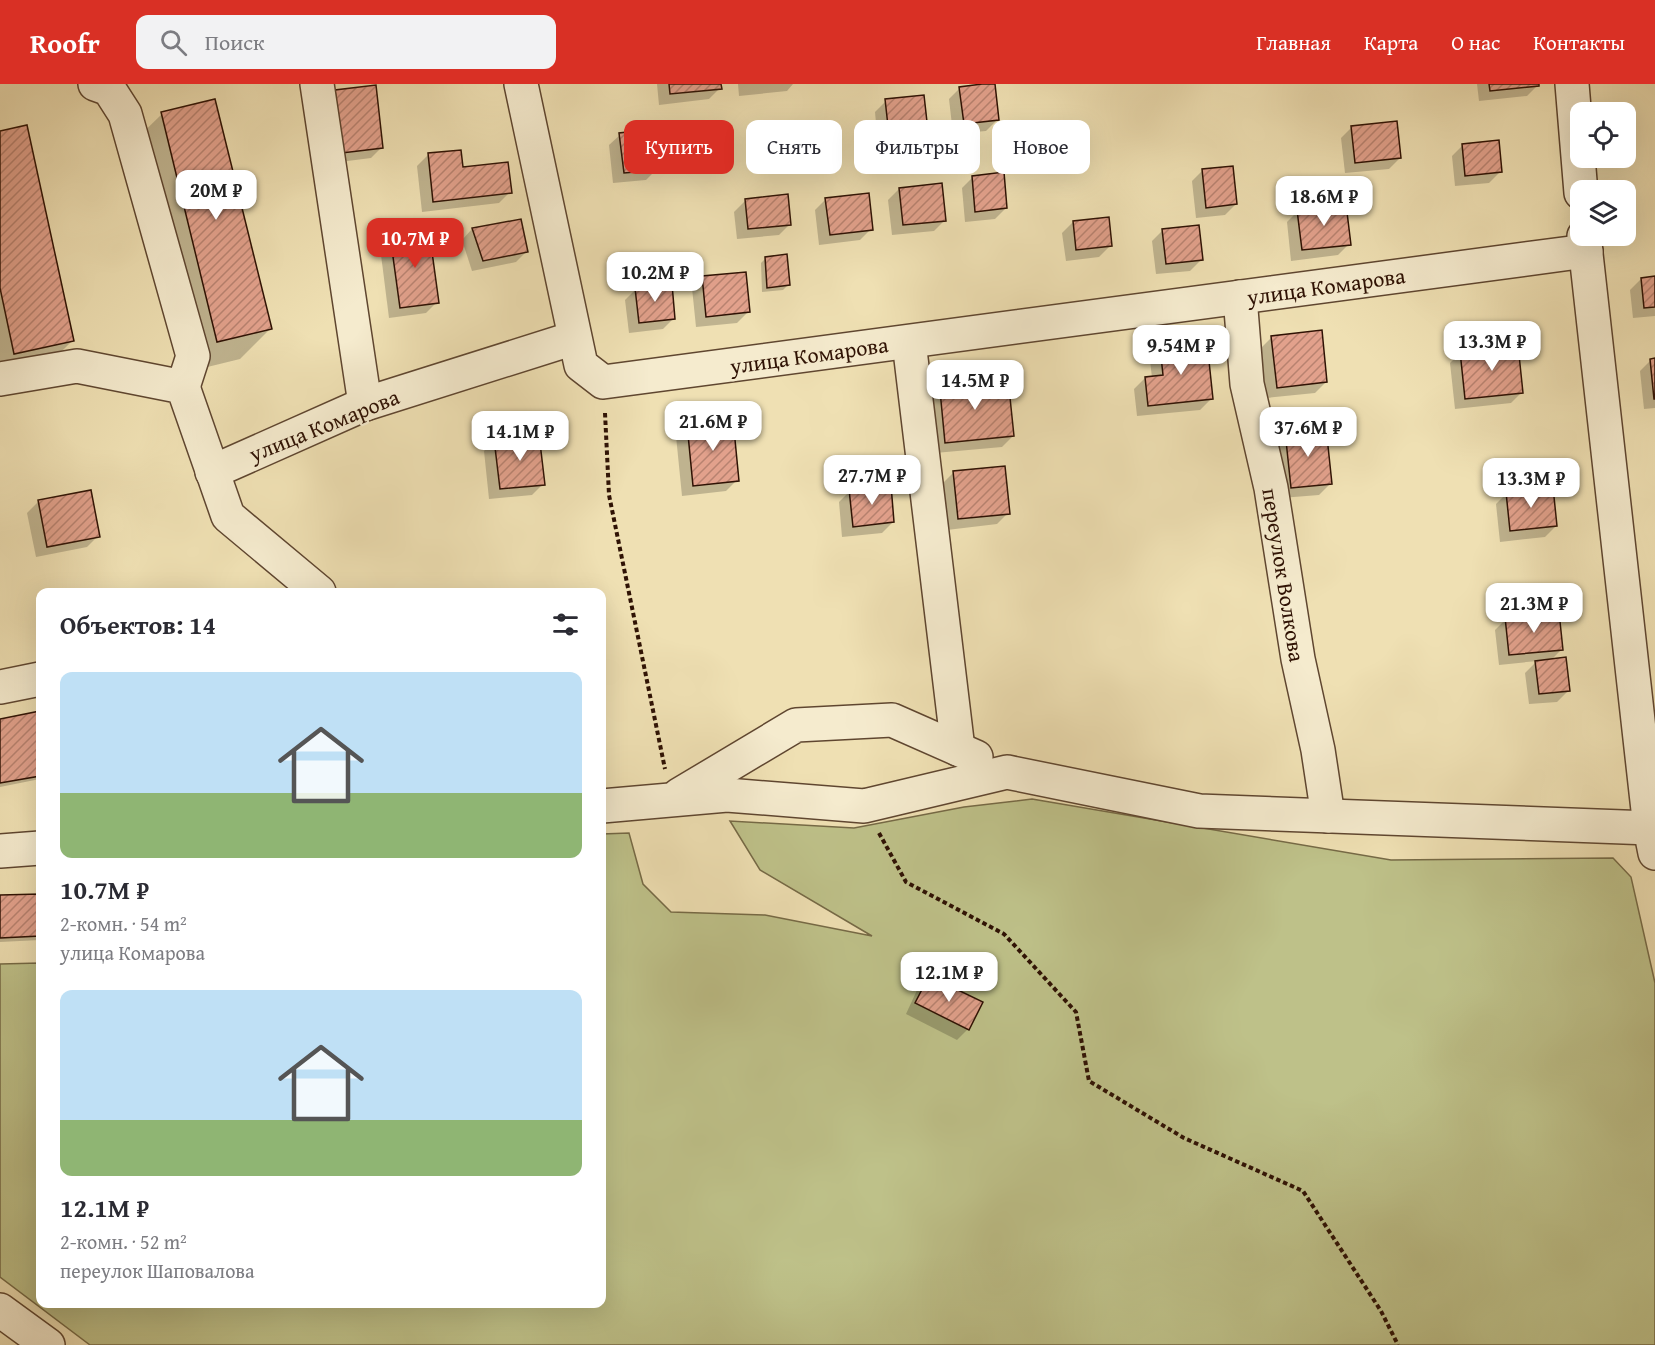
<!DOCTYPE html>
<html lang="ru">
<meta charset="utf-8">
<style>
body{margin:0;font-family:"Gentium Book Plus",serif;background:#f2f2f3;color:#2b2b33;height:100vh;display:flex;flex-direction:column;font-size:22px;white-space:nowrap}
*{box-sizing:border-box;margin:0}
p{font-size:20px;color:#7c7c81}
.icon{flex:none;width:33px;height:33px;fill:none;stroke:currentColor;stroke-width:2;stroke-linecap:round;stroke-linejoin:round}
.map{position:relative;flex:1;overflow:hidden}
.drawer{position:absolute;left:36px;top:504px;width:570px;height:720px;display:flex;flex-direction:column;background:#fff;border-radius:12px;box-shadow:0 6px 24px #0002}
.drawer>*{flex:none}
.banner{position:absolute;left:624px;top:36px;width:570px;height:54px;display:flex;gap:12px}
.buttons{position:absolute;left:1570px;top:18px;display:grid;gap:12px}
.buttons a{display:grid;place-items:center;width:66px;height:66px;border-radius:12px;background:#fff;box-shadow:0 6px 24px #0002;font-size:30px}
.price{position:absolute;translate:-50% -51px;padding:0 14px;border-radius:12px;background:#fff;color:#222;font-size:20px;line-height:39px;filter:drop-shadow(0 2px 3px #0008)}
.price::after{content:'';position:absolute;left:50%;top:36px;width:18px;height:14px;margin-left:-9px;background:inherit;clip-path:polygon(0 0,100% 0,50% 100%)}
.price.current{background:#d93025;color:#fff}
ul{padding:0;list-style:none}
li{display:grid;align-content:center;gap:12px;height:318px;padding:0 24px}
li span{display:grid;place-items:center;height:186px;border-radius:12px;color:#555}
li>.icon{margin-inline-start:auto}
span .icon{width:108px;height:108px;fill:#fffc;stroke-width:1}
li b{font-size:26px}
h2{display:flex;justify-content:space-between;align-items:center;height:72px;padding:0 24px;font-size:26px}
.pill{padding:0 21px;border-radius:12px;background:#fff;box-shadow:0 6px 24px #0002;font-size:21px;line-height:54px}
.pill.current{background:#d93025;color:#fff}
header{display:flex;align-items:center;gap:36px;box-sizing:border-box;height:84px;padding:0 30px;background:#d93025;color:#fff}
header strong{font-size:28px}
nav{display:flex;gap:33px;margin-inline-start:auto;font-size:21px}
.search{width:420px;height:54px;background:#f2f2f3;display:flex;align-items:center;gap:15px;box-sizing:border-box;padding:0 21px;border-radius:12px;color:#7c7c81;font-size:22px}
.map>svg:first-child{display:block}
.grass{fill:#bec189;stroke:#766a46;stroke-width:1.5}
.shadow{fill:#0003}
.building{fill:url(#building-hatch);stroke:#2f1204;stroke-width:1.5}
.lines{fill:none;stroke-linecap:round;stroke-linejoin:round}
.minor-casing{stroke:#5f4630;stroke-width:36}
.path{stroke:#2f1204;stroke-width:4;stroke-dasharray:4.5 3;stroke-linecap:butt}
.minor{stroke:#f5ebce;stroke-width:33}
.labels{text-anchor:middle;stroke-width:4.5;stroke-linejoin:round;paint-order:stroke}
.street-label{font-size:22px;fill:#2f1204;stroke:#f5ebce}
</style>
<header>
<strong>Roofr</strong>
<div class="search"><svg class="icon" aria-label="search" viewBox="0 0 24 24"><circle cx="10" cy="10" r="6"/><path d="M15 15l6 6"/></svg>Поиск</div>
<nav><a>Главная</a><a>Карта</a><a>О нас</a><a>Контакты</a></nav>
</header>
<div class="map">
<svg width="1655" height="1261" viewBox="0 0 1655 1261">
<defs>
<pattern id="building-hatch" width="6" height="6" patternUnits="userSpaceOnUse" patternTransform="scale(1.5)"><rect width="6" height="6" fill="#e2a18c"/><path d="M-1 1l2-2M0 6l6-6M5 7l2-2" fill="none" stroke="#b88270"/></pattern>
</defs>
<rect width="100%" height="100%" fill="#efe0b3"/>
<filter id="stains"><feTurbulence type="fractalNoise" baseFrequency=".00333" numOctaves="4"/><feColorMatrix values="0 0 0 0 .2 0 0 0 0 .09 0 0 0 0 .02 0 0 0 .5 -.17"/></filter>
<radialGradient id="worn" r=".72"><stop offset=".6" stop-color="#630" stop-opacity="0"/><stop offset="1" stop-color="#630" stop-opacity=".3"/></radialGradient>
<polygon class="grass" points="1032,715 1391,776 1613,774 1631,793 1655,899 1655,1261 90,1261 0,1193 0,880 40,879 40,1220 602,1220 602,750 629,749 643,800 671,828 765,831 872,852 760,786 730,737 854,744 964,723"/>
<g class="shadow">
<polygon points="657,0 720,0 720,4 709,15 659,21"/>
<polygon points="738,0 793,0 787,7 739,12"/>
<polygon points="1477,0 1537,0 1538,1 1527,12 1479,17"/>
<polygon points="960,4 997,36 986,47 953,50 949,15"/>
<polygon points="336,7 382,63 371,74 332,79 325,18"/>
<polygon points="886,17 927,55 917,66 879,71 875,28"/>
<polygon points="162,30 270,245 240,275 187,288 131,60"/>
<polygon points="1352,43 1400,74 1389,85 1345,89 1341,54"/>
<polygon points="0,49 72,257 42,287 0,296"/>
<polygon points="620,51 657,85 646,96 613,99 609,61"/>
<polygon points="1463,61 1500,88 1489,99 1455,102 1452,72"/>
<polygon points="428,71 461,85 510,108 499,119 422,128 417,82"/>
<polygon points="1203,86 1236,120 1225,131 1196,134 1192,97"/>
<polygon points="973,93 1006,124 995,135 965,138 962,104"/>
<polygon points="899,105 945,136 934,147 892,151 888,116"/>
<polygon points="826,115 871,145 860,156 819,161 815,126"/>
<polygon points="745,117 790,140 779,151 737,155 734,128"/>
<polygon points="1298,127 1349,160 1338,171 1291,177 1287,138"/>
<polygon points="520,136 527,167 516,178 472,187 462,156 472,145"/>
<polygon points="1073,138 1110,162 1099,173 1066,177 1062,149"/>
<polygon points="1163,146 1201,176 1190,187 1156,190 1152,157"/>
<polygon points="391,152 437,218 426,229 389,234 380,163"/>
<polygon points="766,174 789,200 783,206 762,208 761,179"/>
<polygon points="703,194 748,228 737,239 696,243 692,204"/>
<polygon points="1655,194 1655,232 1633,234 1630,206 1641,195"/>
<polygon points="636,205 674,234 663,245 629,249 625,216"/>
<polygon points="1272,253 1326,298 1315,309 1266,314 1261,264"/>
<polygon points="1161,265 1211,315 1200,326 1137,332 1134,305 1145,294 1152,294 1150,276"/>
<polygon points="1461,268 1522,308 1511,319 1455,325 1450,279"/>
<polygon points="1651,276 1655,276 1655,324 1644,325 1640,287"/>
<polygon points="939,298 982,308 1013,352 1002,363 935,369 928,309"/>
<polygon points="687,341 737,396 726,407 682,412 676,352"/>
<polygon points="1286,348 1330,400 1319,411 1281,414 1275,359"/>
<polygon points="495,356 543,400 532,411 489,415 484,367"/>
<polygon points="953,389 1008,429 997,440 947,446 942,400"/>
<polygon points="850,407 893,438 882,449 842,453 839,418"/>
<polygon points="1507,409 1556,442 1545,453 1500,458 1496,420"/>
<polygon points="38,418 98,452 87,463 36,473 27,429"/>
<polygon points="1506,535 1562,565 1550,577 1568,607 1557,618 1529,620 1525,589 1537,577 1499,581 1495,546"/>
<polygon points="40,629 40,695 0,703 0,636"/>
<polygon points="40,811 40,856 0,858 0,813"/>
<polygon points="929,893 968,945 957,956 906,930 918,904"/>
</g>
<g class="building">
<polygon points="669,0 721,0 722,5 670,10"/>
<polygon points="982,0 995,0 999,36 964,40 959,3"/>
<polygon points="1489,0 1539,0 1539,2 1490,7"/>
<polygon points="376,1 383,64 342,69 335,6"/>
<polygon points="924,11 929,56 890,60 885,15"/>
<polygon points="215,15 272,245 217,258 161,28"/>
<polygon points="1397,37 1401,74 1355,79 1351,42"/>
<polygon points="27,41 74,257 14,270 0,204 0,47"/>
<polygon points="654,45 659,86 624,89 619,49"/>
<polygon points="1499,56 1502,88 1465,92 1462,60"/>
<polygon points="461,66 463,83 508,78 512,109 433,118 428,69"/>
<polygon points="1233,82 1237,120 1206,124 1202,85"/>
<polygon points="1004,88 1007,124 975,128 972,92"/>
<polygon points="942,99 946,137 903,141 899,104"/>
<polygon points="869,109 873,146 830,151 825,114"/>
<polygon points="788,110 791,141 748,145 745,115"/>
<polygon points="1346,120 1351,161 1302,166 1297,126"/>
<polygon points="1109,133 1112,162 1076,166 1073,137"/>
<polygon points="521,135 528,168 483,177 472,144"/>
<polygon points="1199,141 1203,176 1166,180 1162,145"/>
<polygon points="429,146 439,219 400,224 390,151"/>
<polygon points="787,170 790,201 767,204 765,173"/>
<polygon points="746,188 750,228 706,233 702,192"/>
<polygon points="1655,192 1655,223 1644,224 1641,194"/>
<polygon points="672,200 675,235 639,239 635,204"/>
<polygon points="1322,246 1327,298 1277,304 1271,252"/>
<polygon points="1207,258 1213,315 1148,322 1145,293 1163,291 1160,263"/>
<polygon points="1518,261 1523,309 1465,315 1460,267"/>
<polygon points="1655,274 1655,315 1654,315 1650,275"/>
<polygon points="982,292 984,306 1009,304 1014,352 945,359 939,296"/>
<polygon points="733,335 739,397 693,402 687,340"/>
<polygon points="1326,343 1332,400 1291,404 1285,347"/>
<polygon points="539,350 545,401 500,405 494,355"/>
<polygon points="1005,382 1010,430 958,435 953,387"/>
<polygon points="891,401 894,438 853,443 849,405"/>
<polygon points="1553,403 1557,442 1510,447 1506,408"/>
<polygon points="91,406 100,453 47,463 38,416"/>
<polygon points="1559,528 1563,566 1509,571 1505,533"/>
<polygon points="1566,573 1570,607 1539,610 1535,577"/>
<polygon points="40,627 40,692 0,699 0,635"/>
<polygon points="40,810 40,852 0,854 0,811"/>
<polygon points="929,892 983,918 969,946 915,919"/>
</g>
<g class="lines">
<defs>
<g id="minor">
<polyline points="95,0 109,5 125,30 193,272 183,303"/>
<polyline points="317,0 365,320"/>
<polyline points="521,0 581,281 603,298 1586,167"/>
<polyline points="1572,0 1581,109"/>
<polyline points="1584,152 1650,744 1655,769"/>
<polyline points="1240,213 1247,300 1271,404 1298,575 1318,666 1328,732"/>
<polyline points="909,258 958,665"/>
<polyline points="0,295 77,282 183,303 228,432 319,508"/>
<polyline points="212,388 365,320 574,254"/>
<polyline points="0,603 40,595"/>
<polyline points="679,711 796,641 892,636 976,673"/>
<polyline points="602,722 727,711 864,722 1007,688 1199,727 1650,744"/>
<polyline points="0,767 40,764"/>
<polyline points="0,1226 48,1261"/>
</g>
</defs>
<use href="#minor" class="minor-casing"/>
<g class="path">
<polyline points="605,329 609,411 665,685"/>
<polyline points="879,749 906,798 1004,850 1076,928 1089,997 1184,1054 1303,1107 1381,1227 1398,1261"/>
</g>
<use href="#minor" class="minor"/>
</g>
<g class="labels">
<g class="street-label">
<text transform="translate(1326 202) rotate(-8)" y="8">улица Комарова</text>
<text transform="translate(809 271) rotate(-8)" y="8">улица Комарова</text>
<text transform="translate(324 341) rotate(-22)" y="8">улица Комарова</text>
<text transform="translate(1284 491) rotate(81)" y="8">переулок Волкова</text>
</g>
</g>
<rect width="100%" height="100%" filter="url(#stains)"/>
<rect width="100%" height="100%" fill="url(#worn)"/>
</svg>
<div class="buttons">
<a><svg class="icon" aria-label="locate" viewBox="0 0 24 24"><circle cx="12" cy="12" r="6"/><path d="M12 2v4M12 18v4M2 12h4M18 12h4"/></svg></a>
<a><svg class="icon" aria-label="layers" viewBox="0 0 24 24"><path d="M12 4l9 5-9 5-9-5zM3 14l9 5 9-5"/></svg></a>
</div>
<b class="price" style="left:216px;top:137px">20M ₽</b>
<b class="price" style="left:1324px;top:143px">18.6M ₽</b>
<b class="price current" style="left:415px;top:185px">10.7M ₽</b>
<b class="price" style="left:655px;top:219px">10.2M ₽</b>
<b class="price" style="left:1492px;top:288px">13.3M ₽</b>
<b class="price" style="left:1181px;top:292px">9.54M ₽</b>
<b class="price" style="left:975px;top:327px">14.5M ₽</b>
<b class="price" style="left:713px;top:368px">21.6M ₽</b>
<b class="price" style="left:1308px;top:374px">37.6M ₽</b>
<b class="price" style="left:520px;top:378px">14.1M ₽</b>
<b class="price" style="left:872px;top:422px">27.7M ₽</b>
<b class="price" style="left:1531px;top:425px">13.3M ₽</b>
<b class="price" style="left:1534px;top:550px">21.3M ₽</b>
<b class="price" style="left:949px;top:919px">12.1M ₽</b>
<div class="banner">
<a class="pill current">Купить</a>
<a class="pill">Снять</a>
<a class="pill">Фильтры</a>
<a class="pill">Новое</a>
</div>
<section class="drawer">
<h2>Объектов: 14<svg class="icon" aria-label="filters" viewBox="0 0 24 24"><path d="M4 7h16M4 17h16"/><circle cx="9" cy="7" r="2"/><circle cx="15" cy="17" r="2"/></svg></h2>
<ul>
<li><span style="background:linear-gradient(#bfe0f5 65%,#8fb573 0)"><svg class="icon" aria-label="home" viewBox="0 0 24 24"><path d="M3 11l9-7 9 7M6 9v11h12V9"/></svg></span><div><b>10.7M ₽</b><p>2-комн. · 54 m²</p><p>улица Комарова</p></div></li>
<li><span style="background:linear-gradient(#bfe0f5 70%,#8fb573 0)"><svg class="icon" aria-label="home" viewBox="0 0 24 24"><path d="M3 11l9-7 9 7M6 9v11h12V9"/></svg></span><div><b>12.1M ₽</b><p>2-комн. · 52 m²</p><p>переулок Шаповалова</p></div></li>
</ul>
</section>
</div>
